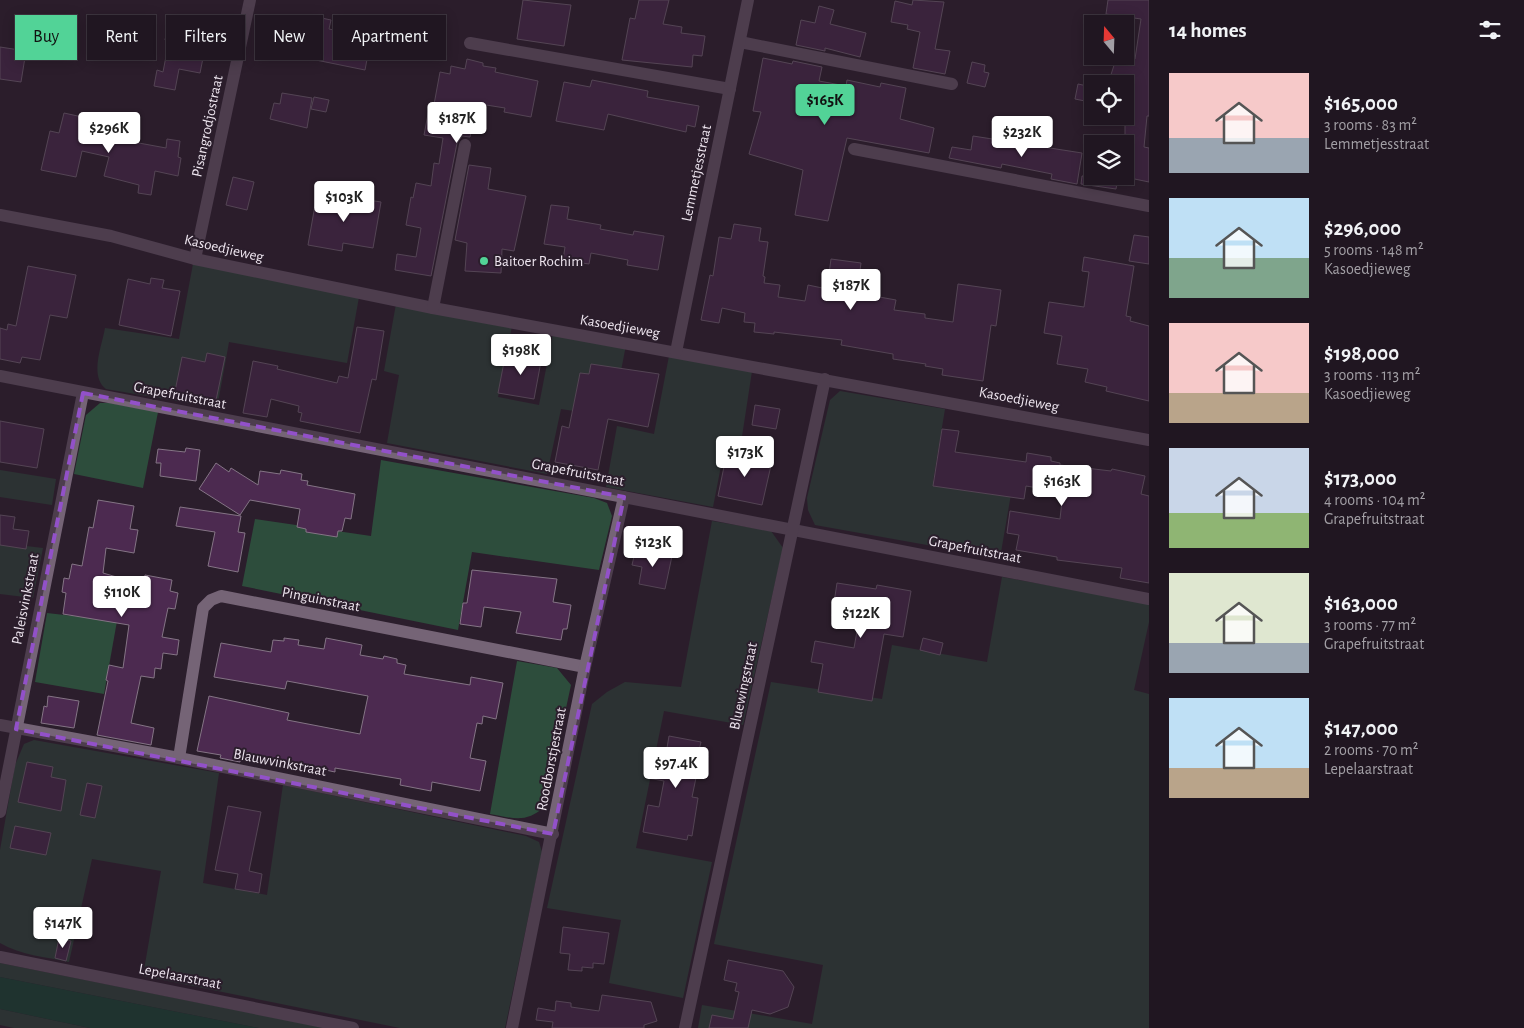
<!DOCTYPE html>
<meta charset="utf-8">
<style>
body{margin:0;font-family:"Alegreya Sans",sans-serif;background:#281f2a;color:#f1f3f6;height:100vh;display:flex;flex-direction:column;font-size:19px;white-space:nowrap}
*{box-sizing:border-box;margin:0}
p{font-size:16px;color:#a29fa5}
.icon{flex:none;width:28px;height:28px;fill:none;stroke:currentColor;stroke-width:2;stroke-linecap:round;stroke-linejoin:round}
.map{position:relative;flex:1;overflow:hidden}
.details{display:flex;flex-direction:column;background:#201621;width:375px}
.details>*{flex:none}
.hud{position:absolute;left:15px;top:15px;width:475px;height:45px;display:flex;gap:10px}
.needle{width:32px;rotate:341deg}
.buttons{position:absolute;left:1084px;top:15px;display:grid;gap:10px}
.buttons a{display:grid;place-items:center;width:50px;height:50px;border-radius:0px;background:#201621;box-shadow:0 2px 12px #0003,0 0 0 1px #3d353f;font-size:25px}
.price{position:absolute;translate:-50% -42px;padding:0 11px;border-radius:5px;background:#fff;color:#222;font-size:16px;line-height:32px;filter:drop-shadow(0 1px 2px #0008)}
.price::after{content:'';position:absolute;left:50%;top:30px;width:15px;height:11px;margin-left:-8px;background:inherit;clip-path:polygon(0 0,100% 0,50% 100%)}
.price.current{background:#52d397;color:#111}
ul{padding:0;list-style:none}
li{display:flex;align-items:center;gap:15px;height:125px;padding:0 20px}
li span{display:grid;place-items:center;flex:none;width:140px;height:100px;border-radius:0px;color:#555}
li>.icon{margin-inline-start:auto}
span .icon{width:60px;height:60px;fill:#fffc;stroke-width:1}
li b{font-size:21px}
h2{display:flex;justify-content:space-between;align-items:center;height:60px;padding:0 20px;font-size:21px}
.chip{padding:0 18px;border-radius:0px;background:#201621;box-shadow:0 2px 12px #0003,0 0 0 1px #3d353f;font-size:18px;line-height:45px}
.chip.current{background:#52d397;color:#111}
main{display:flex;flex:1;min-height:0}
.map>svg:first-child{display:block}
.green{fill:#2d4d3c}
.water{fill:#104f34}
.building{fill:#4c2a50;stroke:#847485}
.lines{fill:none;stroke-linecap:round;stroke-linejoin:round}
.street{stroke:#756476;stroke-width:12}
.marked{fill:none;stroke:#9251c9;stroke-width:4;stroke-dasharray:10 6;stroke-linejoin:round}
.poi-dot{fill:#52d397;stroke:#2b1e2c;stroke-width:2}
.labels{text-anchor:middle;stroke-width:4;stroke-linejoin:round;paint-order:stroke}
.street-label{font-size:15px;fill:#eee5ef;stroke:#2b1e2c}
.poi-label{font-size:15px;fill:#eee5ef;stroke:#2b1e2c;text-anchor:start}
</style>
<main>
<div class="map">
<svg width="1149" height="1028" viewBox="0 0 1149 1028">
<rect width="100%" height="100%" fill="#2b1e2c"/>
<g class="green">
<path d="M193 264 359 297 347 363 229 342 217 408 106 389C89 376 102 346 105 328L179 339Z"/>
<polygon points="396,304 512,326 498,397 539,405 553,333 626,345 612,417 561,409 547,474 387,443 399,375 384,371"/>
<polygon points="669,356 752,371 741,443 726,440 713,507 606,487 617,426 654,434"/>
<polygon points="840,391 945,409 933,481 1011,494 1000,558 815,525 808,510 807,498 830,400"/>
<polygon points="100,403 110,403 158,412 143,488 74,474 86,415"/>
<polygon points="381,460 594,498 607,503 612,516 599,570 472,552 458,630 242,586 255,519 371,536"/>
<polygon points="0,470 56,479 52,505 0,497"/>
<polygon points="712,521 771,531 783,548 743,725 664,711 636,848 712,862 683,998 609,983 621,920 547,908 592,704 607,692 625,682 681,687"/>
<polygon points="0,543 43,548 33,598 0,594"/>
<polygon points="1002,577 1149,603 1149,622 1134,690 1149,694 1149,1028 698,1028 702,1005 812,1024 823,965 714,944 771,682 882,699 892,645 987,662"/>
<polygon points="47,613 117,621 104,694 35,682"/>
<path d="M517 661 557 668 571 685 545 806C526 824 513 818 490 814Z"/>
<path d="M34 740 219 773 203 883 267 895 283 785 526 836 539 842 542 852 505 1028H400L143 976 161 871 92 859 69 962C46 957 20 955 0 943V850L15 765 24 744Z"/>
<polygon points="0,963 326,1028 259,1028 0,977"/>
<polygon points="0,1009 90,1028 14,1028 0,1025"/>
</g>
<polygon class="water" points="0,977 259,1028 90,1028 0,1009"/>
<g class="building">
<polygon points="523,0 571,5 564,46 517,39"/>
<polygon points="639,0 669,0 663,24 682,27 681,33 705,36 702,56 693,55 692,67 622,60 630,18 635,19"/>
<polygon points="913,0 944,2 935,49 950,51 945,74 913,68 920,32 907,29 908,25 891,22 895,1 912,5"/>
<polygon points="1108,0 1149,0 1149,116 1147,116 1144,147 1149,148 1149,182 1125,177 1125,84 1108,84 1117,56 1135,59 1141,19 1106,14"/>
<polygon points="819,6 834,10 830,24 866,33 860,57 825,48 825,51 796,45 801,20 815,23"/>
<polygon points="312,16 331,20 329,29 371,38 365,70 311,59 313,52 305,50"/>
<polygon points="170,17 190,21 184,49 204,53 200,73 179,69 175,90 154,86 157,70 163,72 169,41 165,40"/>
<polygon points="0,47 26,51 21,82 0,79"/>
<polygon points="763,58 792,64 793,61 822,67 819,81 846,86 847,80 880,87 881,83 906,88 900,119 934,128 929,153 847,138 828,221 795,215 803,170 749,154 761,112 753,111"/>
<polygon points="467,59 483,63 483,66 496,68 495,72 538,81 531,117 504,112 505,108 480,104 478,111 475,110 470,137 462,136 457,143 431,276 395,270 397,254 416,257 421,228 406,225 411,197 413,198 416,183 431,186 434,163 439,164 443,138 424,135 429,109 433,110 440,72 450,74 451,66 465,69"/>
<polygon points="972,62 985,65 984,72 989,73 985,87 967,83"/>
<polygon points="592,80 648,91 647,97 699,106 695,127 687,125 686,132 608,114 604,130 556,121 564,82 590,87"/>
<polygon points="1078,84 1092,87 1092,99 1090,102 1075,99"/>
<polygon points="282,93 312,98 307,128 270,119 274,103 280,104"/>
<polygon points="314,97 329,100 326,112 311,109"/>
<polygon points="64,113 96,120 94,129 129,138 128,141 166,148 167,139 180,141 178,157 181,158 178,176 155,171 151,195 138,193 139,185 104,176 109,157 82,151 76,177 41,170 50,131 59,133"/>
<polygon points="973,136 1082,153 1077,184 1051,179 1052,174 1002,164 1001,168 949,158 952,147 971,150"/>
<polygon points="469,165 491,168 488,189 526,196 514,251 502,249 501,273 465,271 467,243 455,240"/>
<polygon points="1082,176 1118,176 1116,189 1081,184"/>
<polygon points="233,177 254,182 247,210 226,205"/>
<polygon points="317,194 362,202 362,199 381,202 373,248 343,243 342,251 308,245"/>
<polygon points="551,205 569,207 567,219 601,225 600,229 633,235 634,231 664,236 658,270 627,265 628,260 591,253 589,264 563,260 565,247 544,244"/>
<polygon points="734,224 761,228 759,241 768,242 763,276 765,277 764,283 780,285 778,297 805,301 808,285 827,289 831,259 861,263 857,293 896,300 894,310 925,314 925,318 953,322 958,284 1001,290 996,326 991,325 983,381 942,375 943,369 925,366 926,364 893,359 893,354 841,345 842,340 774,332 774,334 754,332 755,323 744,322 745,313 722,308 719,323 701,320 710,275 713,276 719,237 731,239"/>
<polygon points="1134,235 1149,237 1149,264 1129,261"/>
<polygon points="1084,257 1134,266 1126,316 1131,317 1130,321 1149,326 1149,401 1106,391 1107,387 1085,382 1088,369 1057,364 1062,336 1044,333 1049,302 1084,307 1089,272 1082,271"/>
<polygon points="28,266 76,275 67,318 50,315 40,360 22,357 20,363 0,359 0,328 7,330 8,324 16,326"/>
<polygon points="151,278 164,280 162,288 180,291 171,336 119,325 128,279 150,284"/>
<polygon points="357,327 384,331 376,380 372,379 360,433 300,421 302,413 298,412 299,406 271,399 267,417 243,413 253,361 278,366 277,369 337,383 339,376 348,378"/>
<polygon points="522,352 542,356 534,399 498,393 505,357 520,360"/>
<polygon points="207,353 225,357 215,405 174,396 182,357 205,362"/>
<polygon points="591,364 659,374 648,427 608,419 598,470 555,462 562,426 569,428 580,373 589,374"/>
<polygon points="755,405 780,409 776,429 752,425"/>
<polygon points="0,421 44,429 37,468 0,462"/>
<polygon points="942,429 959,431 955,452 1026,462 1027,453 1051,457 1051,461 1060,463 1060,465 1111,471 1112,469 1145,476 1141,494 1149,496 1149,583 1120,578 1122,568 1057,560 1057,557 1016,550 1019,535 1007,533 1010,511 1060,519 1063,492 1026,486 1024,499 933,486"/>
<polygon points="186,448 200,450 196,481 160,476 161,463 156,463 158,449 185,452"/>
<polygon points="727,452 772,461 762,505 718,496"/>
<polygon points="216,463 229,472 231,468 258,485 260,471 280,474 281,470 302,474 301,480 308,481 307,485 355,494 351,519 345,518 342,531 338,531 337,537 306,532 306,529 297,527 300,509 250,500 240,515 199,489"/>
<polygon points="98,500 134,506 130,529 138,530 134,553 106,548 103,573 120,578 117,591 141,596 145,575 172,580 170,591 178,593 175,609 168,608 162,637 179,640 177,655 163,653 161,669 155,668 154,678 141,676 131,723 154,728 151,745 97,735 108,681 106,680 109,665 123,668 129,625 63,614 66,593 62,592 64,578 69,579 72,564 82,566 89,527 93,528"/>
<polygon points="180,507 241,516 238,532 245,533 238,572 208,566 215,532 176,526"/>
<polygon points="0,515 15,517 13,529 29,531 26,549 0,545"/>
<polygon points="636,548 672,556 665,589 639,584 642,567 632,565"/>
<polygon points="472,570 557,579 553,602 571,605 567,629 563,629 561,640 516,633 521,612 484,607 481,627 460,624 463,603 467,603"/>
<polygon points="837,583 876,589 877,585 911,591 903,637 884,634 872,701 818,692 823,664 811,662 815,641 854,648 859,620 832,616"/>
<polygon points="284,638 299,640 298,645 324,649 326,638 362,645 360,655 383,659 384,656 397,659 397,663 406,665 404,674 470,685 471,677 503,683 496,719 483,716 482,724 477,723 470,758 486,761 480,791 432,782 431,791 400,785 401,779 335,768 335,772 242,752 240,762 220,758 221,755 197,751 209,696 289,713 287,720 360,734 368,696 287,681 285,689 214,677 221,643 271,652 273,640 284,641"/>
<polygon points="923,638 943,643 940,655 920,650"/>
<polygon points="48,696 79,701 74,728 41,723 44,706 47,707"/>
<polygon points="669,736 701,742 698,754 708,756 704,774 697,773 692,797 698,798 692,836 688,835 687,840 643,832 648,805 659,807 664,781 648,778 653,751 666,754"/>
<polygon points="27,762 53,767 51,777 66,780 61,811 18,802"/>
<polygon points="87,783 102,786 95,818 80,815"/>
<polygon points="228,806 261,812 249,871 262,874 259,893 235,889 238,874 215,870"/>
<polygon points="15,826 51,833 46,855 10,848"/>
<polygon points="563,927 609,933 604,964 593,963 593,968 582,967 582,971 568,970 570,954 560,953"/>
<polygon points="59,938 71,941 66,961 55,958"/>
<polygon points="728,960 783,971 794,987 788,1007 770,1014 752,1010 748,1028 709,1028 712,1015 733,1019 739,992 735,991 737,983 724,980"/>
<polygon points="602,995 651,1002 657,1021 644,1025 644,1028 552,1028 553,1022 536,1020 538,1008 555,1011 556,1001 571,1003 571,1007 599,1011"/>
</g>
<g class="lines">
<g class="street">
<polyline points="740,42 952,84"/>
<polyline points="470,43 730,89"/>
<polyline points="854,149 1149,206"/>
<polyline points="0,215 111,236 195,259 433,308 1149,440"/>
<polyline points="195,259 250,0"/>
<polyline points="433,308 465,145"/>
<polyline points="676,352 748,0"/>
<polyline points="0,376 1149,599"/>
<polyline points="0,725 179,758 553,834"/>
<polyline points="179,758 203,608 211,600 221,596 585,667"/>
<polyline points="0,812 83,393"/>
<polyline points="0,957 353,1028"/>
<polyline points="512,1028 585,667 624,497"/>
<polyline points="685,1028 825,379"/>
</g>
</g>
<path d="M0 0H1149V1028H0ZM83 393 624 497 553 834 16 729Z" fill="#2b1e2c" fill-opacity=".55" fill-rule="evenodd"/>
<path class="marked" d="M83 393 624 497 553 834 16 729Z"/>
<circle class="poi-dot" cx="484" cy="261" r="5"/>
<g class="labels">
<g class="street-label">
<text transform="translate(207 126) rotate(-78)" y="5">Pisangrodjostraat</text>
<text transform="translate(696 173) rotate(-78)" y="5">Lemmetjesstraat</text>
<text transform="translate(224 248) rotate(13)" y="5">Kasoedjieweg</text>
<text transform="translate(620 326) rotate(10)" y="5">Kasoedjieweg</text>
<text transform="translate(180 395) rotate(11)" y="5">Grapefruitstraat</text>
<text transform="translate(1019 399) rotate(11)" y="5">Kasoedjieweg</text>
<text transform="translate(578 472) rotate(11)" y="5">Grapefruitstraat</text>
<text transform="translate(975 549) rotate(11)" y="5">Grapefruitstraat</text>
<text transform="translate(25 599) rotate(-79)" y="5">Paleisvinkstraat</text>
<text transform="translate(321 599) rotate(11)" y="5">Pinguinstraat</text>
<text transform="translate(743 686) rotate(-78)" y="5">Bluewingstraat</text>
<text transform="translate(551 759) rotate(-79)" y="5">Roodborstjestraat</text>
<text transform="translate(280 762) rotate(11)" y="5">Blauwvinkstraat</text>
<text transform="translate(180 976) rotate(11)" y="5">Lepelaarstraat</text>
</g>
<g class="poi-label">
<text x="494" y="266">Baitoer Rochim</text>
</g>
</g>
</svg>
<div class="buttons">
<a><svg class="needle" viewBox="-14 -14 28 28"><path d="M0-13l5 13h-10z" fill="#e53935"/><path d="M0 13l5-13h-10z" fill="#a29fa5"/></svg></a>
<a><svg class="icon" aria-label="locate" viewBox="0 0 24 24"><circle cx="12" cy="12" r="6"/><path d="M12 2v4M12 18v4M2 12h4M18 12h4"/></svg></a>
<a><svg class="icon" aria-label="layers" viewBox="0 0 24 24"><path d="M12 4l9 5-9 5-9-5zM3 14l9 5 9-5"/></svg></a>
</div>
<b class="price current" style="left:825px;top:126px">$165K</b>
<b class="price" style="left:457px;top:144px">$187K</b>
<b class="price" style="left:109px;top:154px">$296K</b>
<b class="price" style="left:1022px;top:158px">$232K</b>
<b class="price" style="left:344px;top:223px">$103K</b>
<b class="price" style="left:851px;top:311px">$187K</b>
<b class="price" style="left:521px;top:376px">$198K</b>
<b class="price" style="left:745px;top:478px">$173K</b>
<b class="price" style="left:1062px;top:507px">$163K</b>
<b class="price" style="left:653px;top:568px">$123K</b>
<b class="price" style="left:122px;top:618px">$110K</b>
<b class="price" style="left:861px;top:639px">$122K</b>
<b class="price" style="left:676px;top:789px">$97.4K</b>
<b class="price" style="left:63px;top:949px">$147K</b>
<div class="hud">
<a class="chip current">Buy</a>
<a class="chip">Rent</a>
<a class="chip">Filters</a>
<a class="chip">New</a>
<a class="chip">Apartment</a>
</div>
</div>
<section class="details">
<h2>14 homes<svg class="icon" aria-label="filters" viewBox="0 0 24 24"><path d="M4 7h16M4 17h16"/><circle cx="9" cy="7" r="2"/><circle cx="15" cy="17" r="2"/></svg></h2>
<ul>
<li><span style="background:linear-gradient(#f6c9c9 65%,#9aa5b1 0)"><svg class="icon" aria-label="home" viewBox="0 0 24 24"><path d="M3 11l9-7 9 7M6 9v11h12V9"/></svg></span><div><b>$165,000</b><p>3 rooms · 83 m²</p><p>Lemmetjesstraat</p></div></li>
<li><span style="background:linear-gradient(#bfe0f5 60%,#7fa58c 0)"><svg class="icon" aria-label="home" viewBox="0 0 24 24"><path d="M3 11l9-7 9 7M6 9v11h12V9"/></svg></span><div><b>$296,000</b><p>5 rooms · 148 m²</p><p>Kasoedjieweg</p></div></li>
<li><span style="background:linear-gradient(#f6c9c9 70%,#b9a48a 0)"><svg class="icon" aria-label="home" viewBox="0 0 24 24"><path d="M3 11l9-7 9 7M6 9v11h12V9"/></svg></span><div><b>$198,000</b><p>3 rooms · 113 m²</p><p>Kasoedjieweg</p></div></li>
<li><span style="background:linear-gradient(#c9d6e8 65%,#8fb573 0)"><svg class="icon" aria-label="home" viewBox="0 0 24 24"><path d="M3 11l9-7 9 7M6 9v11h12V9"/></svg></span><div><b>$173,000</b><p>4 rooms · 104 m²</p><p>Grapefruitstraat</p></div></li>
<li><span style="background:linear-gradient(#dfe7d0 70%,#9aa5b1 0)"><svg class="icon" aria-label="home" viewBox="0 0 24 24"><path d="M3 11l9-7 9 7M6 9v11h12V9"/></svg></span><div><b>$163,000</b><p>3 rooms · 77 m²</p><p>Grapefruitstraat</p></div></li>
<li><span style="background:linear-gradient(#bfe0f5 70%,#b9a48a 0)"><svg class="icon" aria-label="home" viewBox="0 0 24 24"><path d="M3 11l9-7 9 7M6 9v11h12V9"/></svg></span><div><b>$147,000</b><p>2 rooms · 70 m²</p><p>Lepelaarstraat</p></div></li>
</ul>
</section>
</main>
